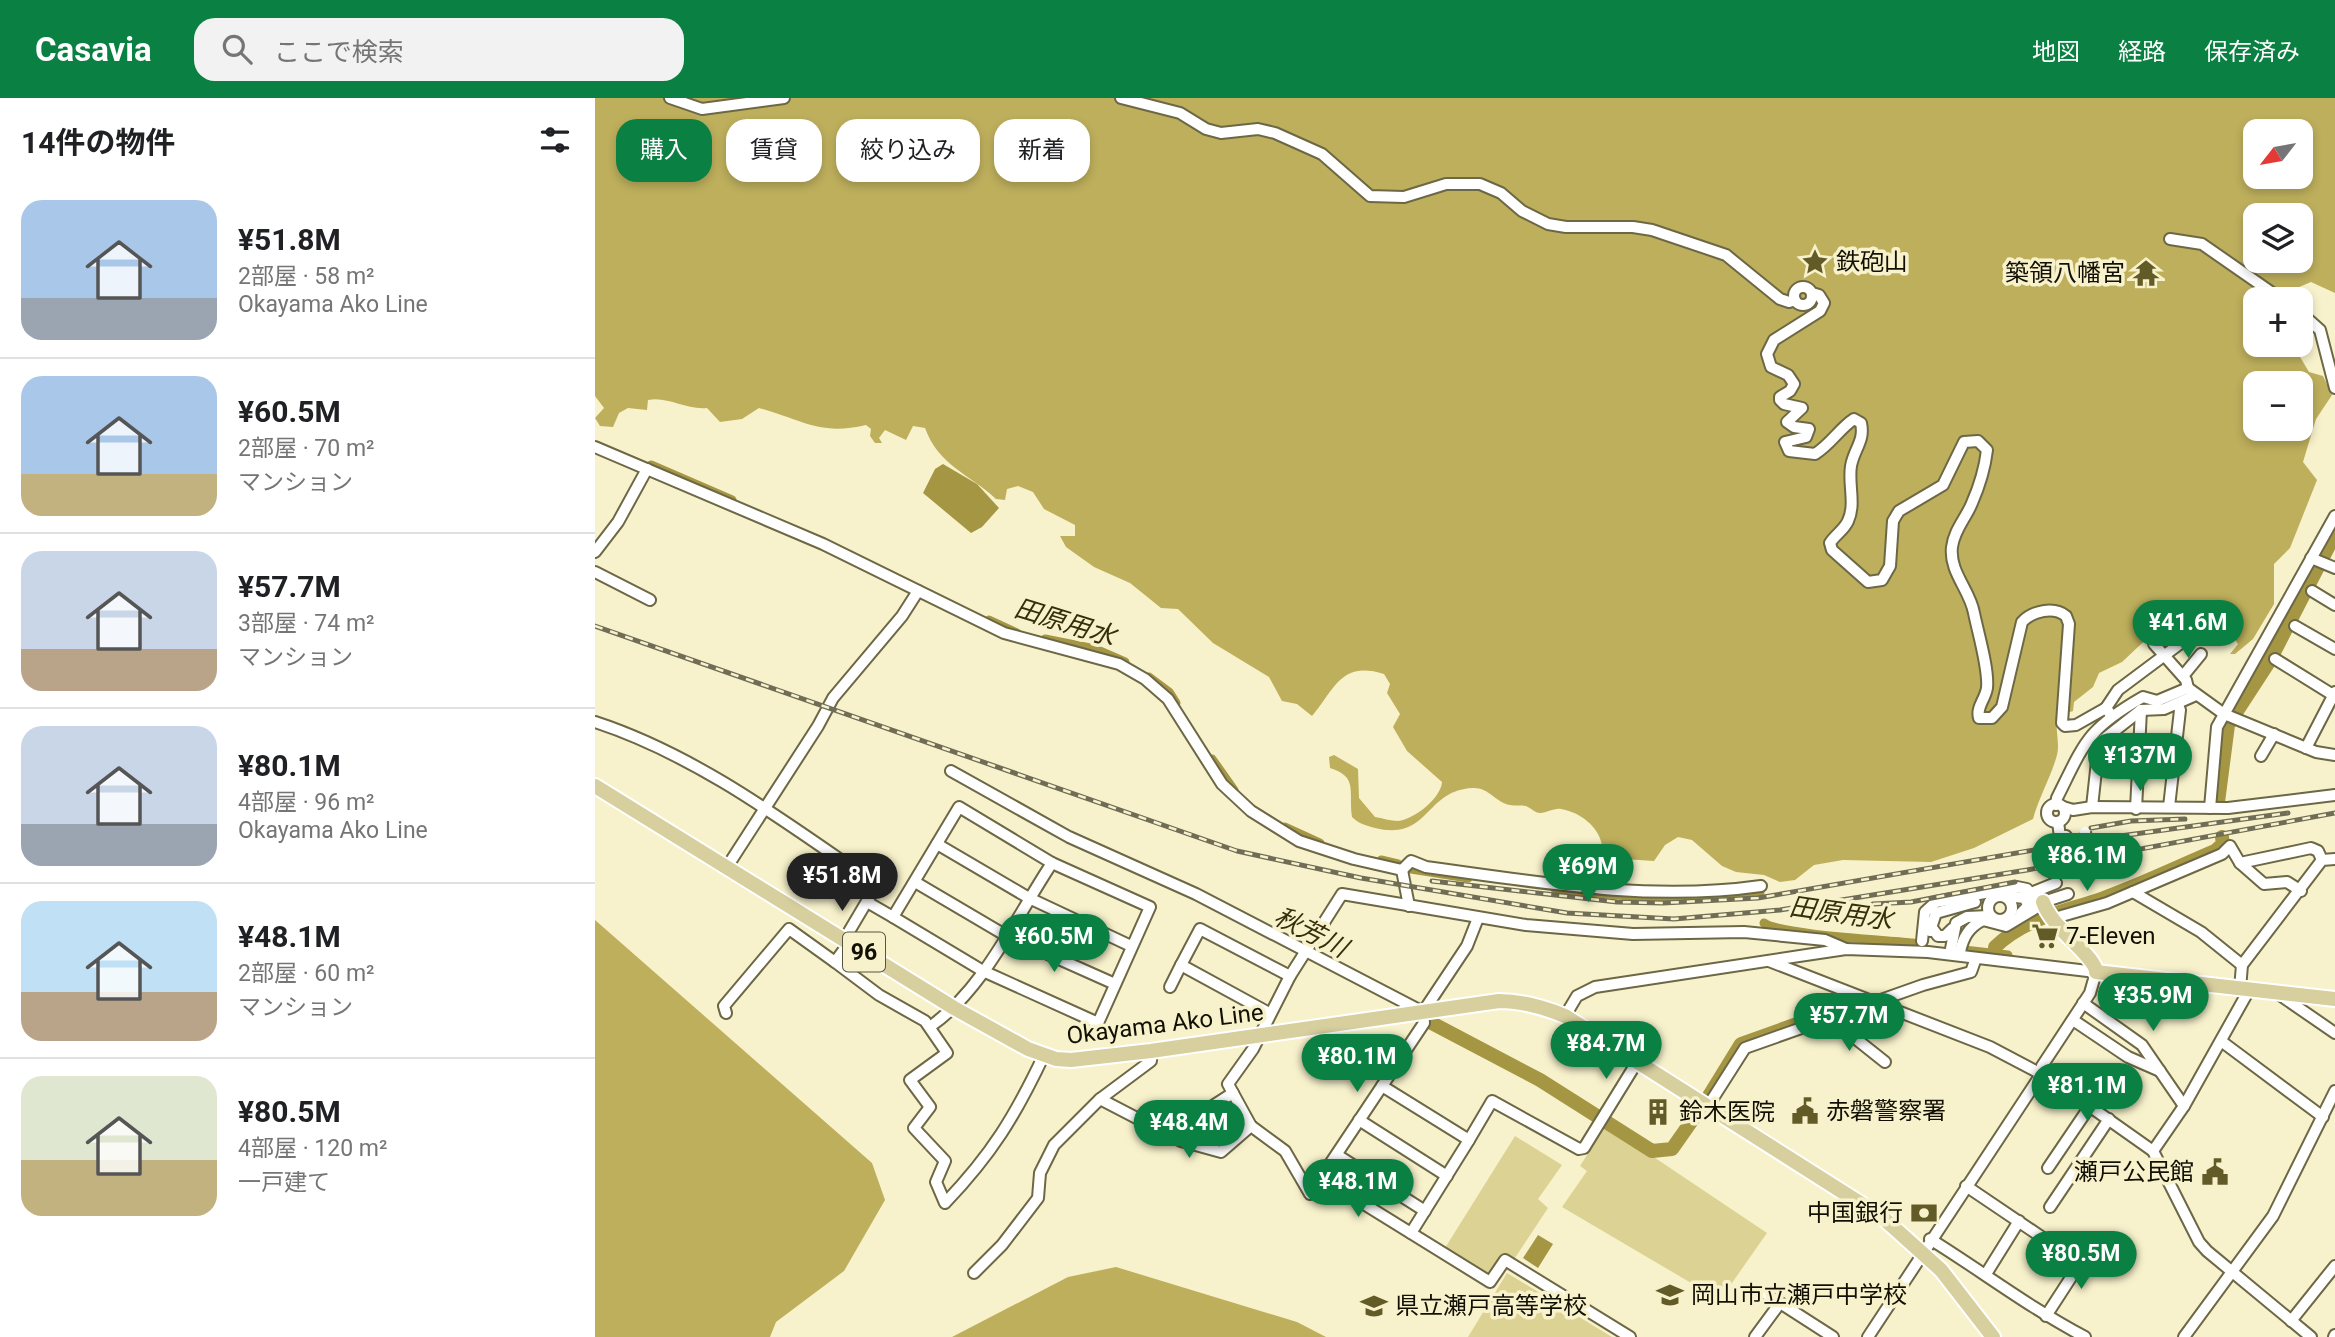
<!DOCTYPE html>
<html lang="ja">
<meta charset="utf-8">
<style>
body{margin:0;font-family:Roboto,"Noto Sans JP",sans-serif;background:#f2f2f2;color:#202124;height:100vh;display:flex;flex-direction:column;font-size:26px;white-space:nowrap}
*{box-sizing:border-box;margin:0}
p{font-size:23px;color:#757577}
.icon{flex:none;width:38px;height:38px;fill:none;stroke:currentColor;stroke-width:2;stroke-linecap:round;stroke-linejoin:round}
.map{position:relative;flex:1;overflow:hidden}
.sheet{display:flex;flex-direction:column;background:#fff;width:595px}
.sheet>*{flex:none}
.guide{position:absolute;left:21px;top:21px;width:665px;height:63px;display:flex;gap:14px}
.needle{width:46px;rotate:239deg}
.buttons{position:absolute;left:1648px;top:21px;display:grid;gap:14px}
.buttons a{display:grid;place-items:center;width:70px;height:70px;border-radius:14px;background:#fff;box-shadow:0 4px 10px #0003;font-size:35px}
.price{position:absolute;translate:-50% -60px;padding:0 16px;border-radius:24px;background:#0b8043;color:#fff;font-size:23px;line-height:46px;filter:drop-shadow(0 2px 4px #0008)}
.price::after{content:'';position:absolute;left:50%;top:42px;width:21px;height:16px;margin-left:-10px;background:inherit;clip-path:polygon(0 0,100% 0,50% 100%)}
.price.on{background:#222;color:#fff}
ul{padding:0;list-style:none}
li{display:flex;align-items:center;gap:21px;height:175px;padding:0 21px}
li+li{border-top:2px solid #e0e0e0}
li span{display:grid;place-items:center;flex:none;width:196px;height:140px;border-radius:21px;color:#555}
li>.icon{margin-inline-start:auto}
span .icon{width:84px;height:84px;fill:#fffc;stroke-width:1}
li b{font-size:30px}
h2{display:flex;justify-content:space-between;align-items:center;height:84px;padding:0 21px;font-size:30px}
.chip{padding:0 24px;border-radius:21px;background:#fff;box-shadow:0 4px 10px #0003;font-size:24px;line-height:63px}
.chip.on{background:#0b8043;color:#fff}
header{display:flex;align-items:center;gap:42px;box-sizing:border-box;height:98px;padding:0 35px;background:#0b8043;color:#fff}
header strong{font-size:33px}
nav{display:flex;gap:38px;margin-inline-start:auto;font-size:24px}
.search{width:490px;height:63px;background:#f2f2f2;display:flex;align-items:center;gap:18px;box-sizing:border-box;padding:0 24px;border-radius:21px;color:#757577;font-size:26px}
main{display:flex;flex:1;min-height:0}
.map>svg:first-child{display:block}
.green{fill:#dcd294}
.forest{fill:#bdaf5c;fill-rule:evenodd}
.water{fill:#a49643}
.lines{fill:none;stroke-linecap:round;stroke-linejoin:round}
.canal{stroke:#a49643;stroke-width:9}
.river{stroke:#a49643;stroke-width:14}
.minor-casing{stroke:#6c6745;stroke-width:14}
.major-casing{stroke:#fff;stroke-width:18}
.minor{stroke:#fff;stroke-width:10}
.major{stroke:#d7cf9e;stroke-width:14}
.rail-casing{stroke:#706d56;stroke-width:5}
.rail{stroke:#f8f2cc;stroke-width:2.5;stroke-dasharray:8;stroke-linecap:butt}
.minor-bridge-casing{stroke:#6c6745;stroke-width:14;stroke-linecap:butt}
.minor-bridge{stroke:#fff;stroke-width:10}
.labels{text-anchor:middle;stroke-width:7;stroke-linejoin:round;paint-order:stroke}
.shield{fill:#f8f2cc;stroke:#575440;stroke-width:2}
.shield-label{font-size:23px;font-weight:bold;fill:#121004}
.poi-label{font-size:24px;fill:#121004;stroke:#f8f2cc;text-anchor:start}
.street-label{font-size:24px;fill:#121004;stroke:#f8f2cc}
.water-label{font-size:26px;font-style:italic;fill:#352f0a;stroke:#f8f2cc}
</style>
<header>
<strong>Casavia</strong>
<div class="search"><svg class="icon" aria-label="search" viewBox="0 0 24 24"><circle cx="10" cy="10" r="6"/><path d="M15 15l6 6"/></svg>ここで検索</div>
<nav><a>地図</a><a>経路</a><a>保存済み</a></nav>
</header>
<main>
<section class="sheet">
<h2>14件の物件<svg class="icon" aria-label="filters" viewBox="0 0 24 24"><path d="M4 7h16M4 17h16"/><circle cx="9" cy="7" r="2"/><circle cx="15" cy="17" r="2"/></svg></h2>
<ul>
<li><span style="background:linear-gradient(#a9c7e8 70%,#9aa5b1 0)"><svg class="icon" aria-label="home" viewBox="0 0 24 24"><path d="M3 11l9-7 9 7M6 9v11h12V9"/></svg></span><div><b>¥51.8M</b><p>2部屋 · 58 m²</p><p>Okayama Ako Line</p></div></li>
<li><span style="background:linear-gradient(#a9c7e8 70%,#c2b280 0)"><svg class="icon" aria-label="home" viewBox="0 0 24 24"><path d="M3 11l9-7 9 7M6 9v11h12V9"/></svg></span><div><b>¥60.5M</b><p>2部屋 · 70 m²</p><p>マンション</p></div></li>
<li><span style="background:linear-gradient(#c9d6e8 70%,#b9a48a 0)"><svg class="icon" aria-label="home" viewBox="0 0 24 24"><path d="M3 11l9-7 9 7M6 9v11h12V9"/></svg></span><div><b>¥57.7M</b><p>3部屋 · 74 m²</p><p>マンション</p></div></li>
<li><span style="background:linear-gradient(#c9d6e8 70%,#9aa5b1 0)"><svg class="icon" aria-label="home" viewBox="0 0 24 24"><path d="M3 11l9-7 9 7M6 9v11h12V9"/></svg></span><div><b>¥80.1M</b><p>4部屋 · 96 m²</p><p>Okayama Ako Line</p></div></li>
<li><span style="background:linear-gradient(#bfe0f5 65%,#b9a48a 0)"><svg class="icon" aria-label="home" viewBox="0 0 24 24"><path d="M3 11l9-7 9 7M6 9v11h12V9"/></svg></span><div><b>¥48.1M</b><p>2部屋 · 60 m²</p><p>マンション</p></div></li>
<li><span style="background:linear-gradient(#dfe7d0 60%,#c2b280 0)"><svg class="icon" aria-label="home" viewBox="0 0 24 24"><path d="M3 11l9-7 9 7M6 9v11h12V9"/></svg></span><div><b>¥80.5M</b><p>4部屋 · 120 m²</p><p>一戸建て</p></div></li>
</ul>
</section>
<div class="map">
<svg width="1740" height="1239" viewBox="0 0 1740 1239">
<rect width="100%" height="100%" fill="#f8f2cc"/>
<g class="green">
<polygon points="1011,1027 1172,1135 1125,1202 967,1109 992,1073 985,1068"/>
<polygon points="920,1038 967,1067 943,1101 953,1110 918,1163 906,1156 892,1177 850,1150"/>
<polygon points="912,1175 1017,1239 873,1239"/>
</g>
<g class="forest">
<path d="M0 0H1740V195L1716 184 1695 193 1682 191 1672 201H1661V247H1698L1714 274 1728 278 1737 297 1721 321 1708 364 1722 382 1695 450 1679 466V506L1658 541 1640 556H1635L1643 546 1630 527 1597 521 1560 533 1527 564 1504 575 1498 589 1479 604 1478 613 1462 618C1460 631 1465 646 1462 657 1456 679 1444 699 1438 721L1379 750 1336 764 1248 762 1219 767 1200 782 1185 784 1169 777 1141 774 1127 768 1097 742 1083 739 1070 747 1059 763 1029 761 1007 747C1004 729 985 714 966 711 959 710 952 715 945 715 940 715 936 710 931 708 926 707 920 708 915 707 900 704 894 689 877 690 829 693 835 743 780 730 770 727 764 726 757 719 753 694 764 679 735 670L734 659 739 657 763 671 764 700 780 719C787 720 796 723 803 723 820 721 846 700 847 684L812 653 798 629 805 616 792 595 795 586 789 576C746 562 739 592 717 618L702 606 687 603 674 579 618 545 583 511 566 510 535 485 499 469 471 449 465 438H480V427L449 411 438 394 423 388 412 391 410 402 401 401C373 375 344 368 330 330L318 328 311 342 290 332 284 340 287 345H280L275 338 276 331 271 327C224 338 208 322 164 310L147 321 125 324 112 310C90 312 73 298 53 302L52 312 33 310 24 315 18 329 5 328 0 320 9 310 0 298ZM1661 33H1706V79H1661ZM1661 117H1706V163H1661ZM1661 285H1706V331H1661Z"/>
<polygon points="0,822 277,1065 290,1102 249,1173 181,1224 175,1239 0,1239"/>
<polygon points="521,1169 702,1224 731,1239 357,1239 473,1179"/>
</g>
<g class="water">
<polygon points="348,366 382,386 404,410 387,429 376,435 328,395 340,371"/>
<polygon points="943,1137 958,1146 943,1170 928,1160"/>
</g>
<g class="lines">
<g class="canal">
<polyline points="56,367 137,402"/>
<polyline points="394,522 422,535"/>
<polyline points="450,541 500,551 530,564"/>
<polyline points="554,579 574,594 581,605"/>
<polyline points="617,661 639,692"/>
<polyline points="690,729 725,745"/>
<polyline points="786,762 803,766"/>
<polyline points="816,771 873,780"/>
<polyline points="960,791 1066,801 1165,795"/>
<path d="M1169 825C1186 837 1290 842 1318 845"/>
<polyline points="1369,852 1413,857"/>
</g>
<g class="river">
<polyline points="1623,704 1633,627 1674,564 1740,436"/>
<path d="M1400 849C1430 820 1468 814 1506 801 1545 787 1582 769 1620 753L1628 746 1627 739"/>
<polyline points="833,923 945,982 1057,1053 1077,1051 1103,1014"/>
<polyline points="1114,998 1146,946 1216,921"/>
</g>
<defs>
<g id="minor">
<polyline points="75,0 107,11 189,0"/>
<polyline points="526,0 585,15 611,31 626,35 663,31 680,35 727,56 775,98 809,99 851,86 885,86 906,95 927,113 953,126 971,129 1038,129 1057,132 1131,157 1185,201 1194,204 1200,202"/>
<polyline points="1575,141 1607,146 1686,201"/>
<circle cx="1208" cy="198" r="9"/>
<path d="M1217 195 1224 197 1229 205 1225 213 1179 242 1172 256 1176 269 1193 277 1199 286 1195 293 1185 299V302L1189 306 1207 310 1192 324 1199 329 1214 331 1211 339 1190 344 1194 353 1220 356C1236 346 1245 330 1259 321L1266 325C1270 343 1259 351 1256 368 1253 386 1261 406 1253 423 1249 432 1240 437 1235 445L1237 452 1273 484 1287 482 1295 468 1298 423 1304 413 1348 387 1369 344 1383 343 1392 352C1390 369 1384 389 1377 405 1371 420 1359 432 1357 449 1354 474 1375 492 1379 515 1383 535 1394 571 1392 590 1390 602 1381 609 1384 620H1397L1407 609 1427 524C1437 513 1459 508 1471 518L1474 526 1467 625 1470 628 1481 627 1511 610 1516 617"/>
<polyline points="1706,215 1725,232 1740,290"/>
<polyline points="0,349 228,446 409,535 524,566 550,581 573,601 627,686 656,713 704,743 759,761 807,772"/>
<polyline points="0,454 23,424 52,371"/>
<polyline points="1716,460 1740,470"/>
<polyline points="0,474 55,502"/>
<polyline points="1717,493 1740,507"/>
<polyline points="1700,528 1740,551"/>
<polyline points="1559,546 1591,582 1593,590"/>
<polyline points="1680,561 1738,597"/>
<polyline points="1588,578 1606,556"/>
<polyline points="1511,610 1523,592 1602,533"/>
<path d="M0 624C101 657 189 723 276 783L280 787 278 793 249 842"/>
<polyline points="1711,650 1740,594"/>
<polyline points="1666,658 1679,636"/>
<polyline points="356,673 474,739 601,796 828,914"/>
<circle cx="1461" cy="715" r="9"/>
<path d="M1461 707 1462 700C1490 644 1492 631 1548 599L1562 603 1593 590 1629 616 1721 654 1740 657"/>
<polygon points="364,709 457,765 555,809 503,925 388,873 298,819"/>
<polyline points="1468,709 1478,712 1497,709 1633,710 1740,697"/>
<polyline points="1497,709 1504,645 1546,612 1569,611 1601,597"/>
<polyline points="1574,709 1585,612 1583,607"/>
<polyline points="1615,710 1622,629 1740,418"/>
<polyline points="1541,711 1546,612"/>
<polyline points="1463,724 1465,739 1471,738"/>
<polyline points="342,746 434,800 536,848"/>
<polyline points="1645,765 1716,750 1723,753 1727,762"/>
<polyline points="132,769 223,628 238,600 307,518 323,493"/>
<path d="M807 772 816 763 831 769C942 784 1054 804 1166 788"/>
<polyline points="807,772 814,808"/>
<polyline points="1458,775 1457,772 1478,767"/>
<polyline points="320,784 410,837 520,886"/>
<polyline points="1538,794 1606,834 1647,867"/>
<polyline points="1436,795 1461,785"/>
<circle cx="1405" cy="810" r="12"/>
<polyline points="1410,798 1430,800 1433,808 1426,815"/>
<polyline points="272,804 298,819"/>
<polyline points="1442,806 1473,796"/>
<polyline points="1456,821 1512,805 1627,756 1635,748 1645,765 1669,786 1692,784 1706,793"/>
<polyline points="1335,827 1343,838 1350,838 1357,831"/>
<polyline points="1335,833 1341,815 1380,804"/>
<polyline points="1327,843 1330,814 1341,804 1422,789 1432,791 1440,802"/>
<path d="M254 845 240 864 284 897 330 923 352 955 315 982 335 1009 319 1030 350 1063 341 1084 350 1105C397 1056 420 1018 449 957"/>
<path d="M1365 854C1368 839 1374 829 1388 822L1411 828 1441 810"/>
<polyline points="1355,856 1361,825 1372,819 1393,818"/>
<polyline points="1174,863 1395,949 1456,981 1558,1053 1604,1144 1612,1153 1716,1239"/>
<polyline points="575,889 586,867"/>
<polyline points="1645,891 1647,867 1727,762 1740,761"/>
<polyline points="1682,895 1740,935"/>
<polyline points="1488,905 1547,947 1589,1008"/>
<polyline points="131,915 129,908 194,831 240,864"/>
<polyline points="674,915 586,867 605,831 695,878"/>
<polyline points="970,918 982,898 1000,889 1251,851 1333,854 1501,874 1495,895 1447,968 1443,981 1273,1239"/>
<polyline points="1236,921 1290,964"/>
<polyline points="1478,922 1533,959 1565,973"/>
<path d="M336 928C389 891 421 819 457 765"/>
<polyline points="1626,943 1728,1019"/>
<polyline points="556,953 556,963 505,1001 586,1043 626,1054 656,1028 690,1053 715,1096 829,925 828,914 872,848 883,820"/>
<polyline points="787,988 874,1042 816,1135"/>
<polyline points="1113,1008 1150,950 1328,887 1376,874 1381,860"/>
<polyline points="604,1017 638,995"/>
<polyline points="764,1022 852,1078"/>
<polyline points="656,1028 633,986 658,951 695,878 747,796 931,827 1038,836 1149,834 1230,842 1251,851"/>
<polyline points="874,1042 897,1003 984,1051 989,1050 1042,964"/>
<polyline points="1558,1053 1589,1008 1654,892"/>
<polyline points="742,1057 830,1113"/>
<polyline points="1453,1070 1495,1008"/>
<polyline points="727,1080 895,1184 910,1162 1035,1239"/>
<polyline points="1371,1088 1448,1140"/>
<polyline points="1455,1109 1514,1021"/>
<path d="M1335 1141C1388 1174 1435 1210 1490 1239"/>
<polyline points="379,1175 407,1147 443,1100 445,1075 459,1047 505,1001"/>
<polyline points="1391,1176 1424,1123"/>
<polyline points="1165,1192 1238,1239"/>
<polyline points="1451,1218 1495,1150"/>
<polyline points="1696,1223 1740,1168"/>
<polyline points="1160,1239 1185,1205"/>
<polyline points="1589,1239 1678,1118 1740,993"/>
<polyline points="1739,1239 1740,1237"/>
</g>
<g id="major">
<path d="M0 688 359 910 433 951 461 961 476 962 556 953 904 903C928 903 948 909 970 918L1287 1119 1346 1172 1398 1239"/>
<path d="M1448 804C1457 831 1501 858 1501 874L1740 901"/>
</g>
</defs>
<use href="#minor" class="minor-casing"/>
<use href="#major" class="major-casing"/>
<use href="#minor" class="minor"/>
<use href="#major" class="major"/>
<defs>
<g id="rail">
<polyline points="0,528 642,753 766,780 972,815 1079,821 1185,812 1432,772 1740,715"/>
<polyline points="1496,730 1536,723 1590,721"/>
<polyline points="837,783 1022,804 1068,805 1163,800 1496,742 1693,715"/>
<polyline points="1278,806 1316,804 1420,784"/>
</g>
</defs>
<use href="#rail" class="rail-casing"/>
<use href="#rail" class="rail"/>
<defs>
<polyline id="minor-bridge" points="1490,734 1495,765"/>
</defs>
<use href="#minor-bridge" class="minor-bridge-casing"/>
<use href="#minor-bridge" class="minor-bridge"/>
</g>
<defs>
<symbol id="sight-bare" viewBox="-9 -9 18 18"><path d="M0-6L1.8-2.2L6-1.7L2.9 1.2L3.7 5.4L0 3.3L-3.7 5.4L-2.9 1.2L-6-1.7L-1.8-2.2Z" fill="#635b27" stroke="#f8f2cc" stroke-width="2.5" paint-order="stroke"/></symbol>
<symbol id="temple-bare" viewBox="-9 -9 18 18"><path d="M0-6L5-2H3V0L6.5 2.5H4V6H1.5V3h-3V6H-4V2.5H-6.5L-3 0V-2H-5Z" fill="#635b27" stroke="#f8f2cc" stroke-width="2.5" paint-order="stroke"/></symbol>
<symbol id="supermarket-bare" viewBox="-9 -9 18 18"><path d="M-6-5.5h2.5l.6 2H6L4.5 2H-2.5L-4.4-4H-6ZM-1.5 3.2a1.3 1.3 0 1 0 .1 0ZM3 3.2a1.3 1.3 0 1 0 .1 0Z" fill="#635b27" stroke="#f8f2cc" stroke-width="2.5" paint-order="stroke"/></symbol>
<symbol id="civic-bare" viewBox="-9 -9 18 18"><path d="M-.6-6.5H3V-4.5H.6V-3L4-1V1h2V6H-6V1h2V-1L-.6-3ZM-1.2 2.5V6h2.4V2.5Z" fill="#635b27" stroke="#f8f2cc" stroke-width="2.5" paint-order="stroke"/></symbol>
<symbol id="building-bare" viewBox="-9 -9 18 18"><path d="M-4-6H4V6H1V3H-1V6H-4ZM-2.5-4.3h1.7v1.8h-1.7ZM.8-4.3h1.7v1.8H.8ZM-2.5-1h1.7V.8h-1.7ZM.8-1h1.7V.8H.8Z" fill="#635b27" stroke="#f8f2cc" stroke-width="2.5" paint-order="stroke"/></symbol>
<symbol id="bank-bare" viewBox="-9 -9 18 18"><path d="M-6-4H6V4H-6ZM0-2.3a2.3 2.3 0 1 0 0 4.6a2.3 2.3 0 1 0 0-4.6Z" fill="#635b27" stroke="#f8f2cc" stroke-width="2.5" paint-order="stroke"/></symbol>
<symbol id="school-bare" viewBox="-9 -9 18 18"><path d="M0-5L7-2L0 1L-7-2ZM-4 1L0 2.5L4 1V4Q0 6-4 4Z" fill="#635b27" stroke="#f8f2cc" stroke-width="2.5" paint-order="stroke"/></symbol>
</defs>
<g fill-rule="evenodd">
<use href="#sight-bare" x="1201" y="145" width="38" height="38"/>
<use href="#temple-bare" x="1532" y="156" width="38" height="38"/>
<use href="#supermarket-bare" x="1431" y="819" width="38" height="38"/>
<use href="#civic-bare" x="1191" y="994" width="38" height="38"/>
<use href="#building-bare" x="1044" y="995" width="38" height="38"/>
<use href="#civic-bare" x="1601" y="1055" width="38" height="38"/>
<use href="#bank-bare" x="1310" y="1096" width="38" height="38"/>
<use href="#school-bare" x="1056" y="1178" width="38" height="38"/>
<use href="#school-bare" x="760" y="1189" width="38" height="38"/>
</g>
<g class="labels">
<rect class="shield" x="248" y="834.5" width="42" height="39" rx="5"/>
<g class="shield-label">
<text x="269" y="862">96</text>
</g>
<g class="poi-label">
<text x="1241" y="172">鉄砲山</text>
<text x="1530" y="183" text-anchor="end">築領八幡宮</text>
<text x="1471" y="846">7-Eleven</text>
<text x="1231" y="1021">赤磐警察署</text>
<text x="1084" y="1022">鈴木医院</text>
<text x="1599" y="1082" text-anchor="end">瀬戸公民館</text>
<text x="1308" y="1123" text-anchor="end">中国銀行</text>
<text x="1096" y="1205">岡山市立瀬戸中学校</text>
<text x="800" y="1216">県立瀬戸高等学校</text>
</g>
<g class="street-label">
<text transform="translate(570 926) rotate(-7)" y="8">Okayama Ako Line</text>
</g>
<g class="water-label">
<text transform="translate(470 524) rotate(17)" y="9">田原用水</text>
<text transform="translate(1246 815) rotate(8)" y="9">田原用水</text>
<text transform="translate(716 834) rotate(27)" y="9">秋芳川</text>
</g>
</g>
</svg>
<div class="buttons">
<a><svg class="needle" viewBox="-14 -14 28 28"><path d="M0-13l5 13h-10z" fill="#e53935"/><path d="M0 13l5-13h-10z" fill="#757577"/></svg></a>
<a><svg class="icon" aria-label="layers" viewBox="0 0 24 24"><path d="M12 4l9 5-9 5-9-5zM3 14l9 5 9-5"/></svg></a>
<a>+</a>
<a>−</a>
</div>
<b class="price" style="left:1593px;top:562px">¥41.6M</b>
<b class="price" style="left:1545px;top:695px">¥137M</b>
<b class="price" style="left:1492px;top:795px">¥86.1M</b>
<b class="price" style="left:993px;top:806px">¥69M</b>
<b class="price on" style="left:247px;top:815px">¥51.8M</b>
<b class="price" style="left:459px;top:876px">¥60.5M</b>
<b class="price" style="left:1558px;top:935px">¥35.9M</b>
<b class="price" style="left:1254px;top:955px">¥57.7M</b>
<b class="price" style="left:1011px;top:983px">¥84.7M</b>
<b class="price" style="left:762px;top:996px">¥80.1M</b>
<b class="price" style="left:1492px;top:1025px">¥81.1M</b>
<b class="price" style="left:594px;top:1062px">¥48.4M</b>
<b class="price" style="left:763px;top:1121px">¥48.1M</b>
<b class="price" style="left:1486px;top:1193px">¥80.5M</b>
<div class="guide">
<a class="chip on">購入</a>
<a class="chip">賃貸</a>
<a class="chip">絞り込み</a>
<a class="chip">新着</a>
</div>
</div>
</main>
